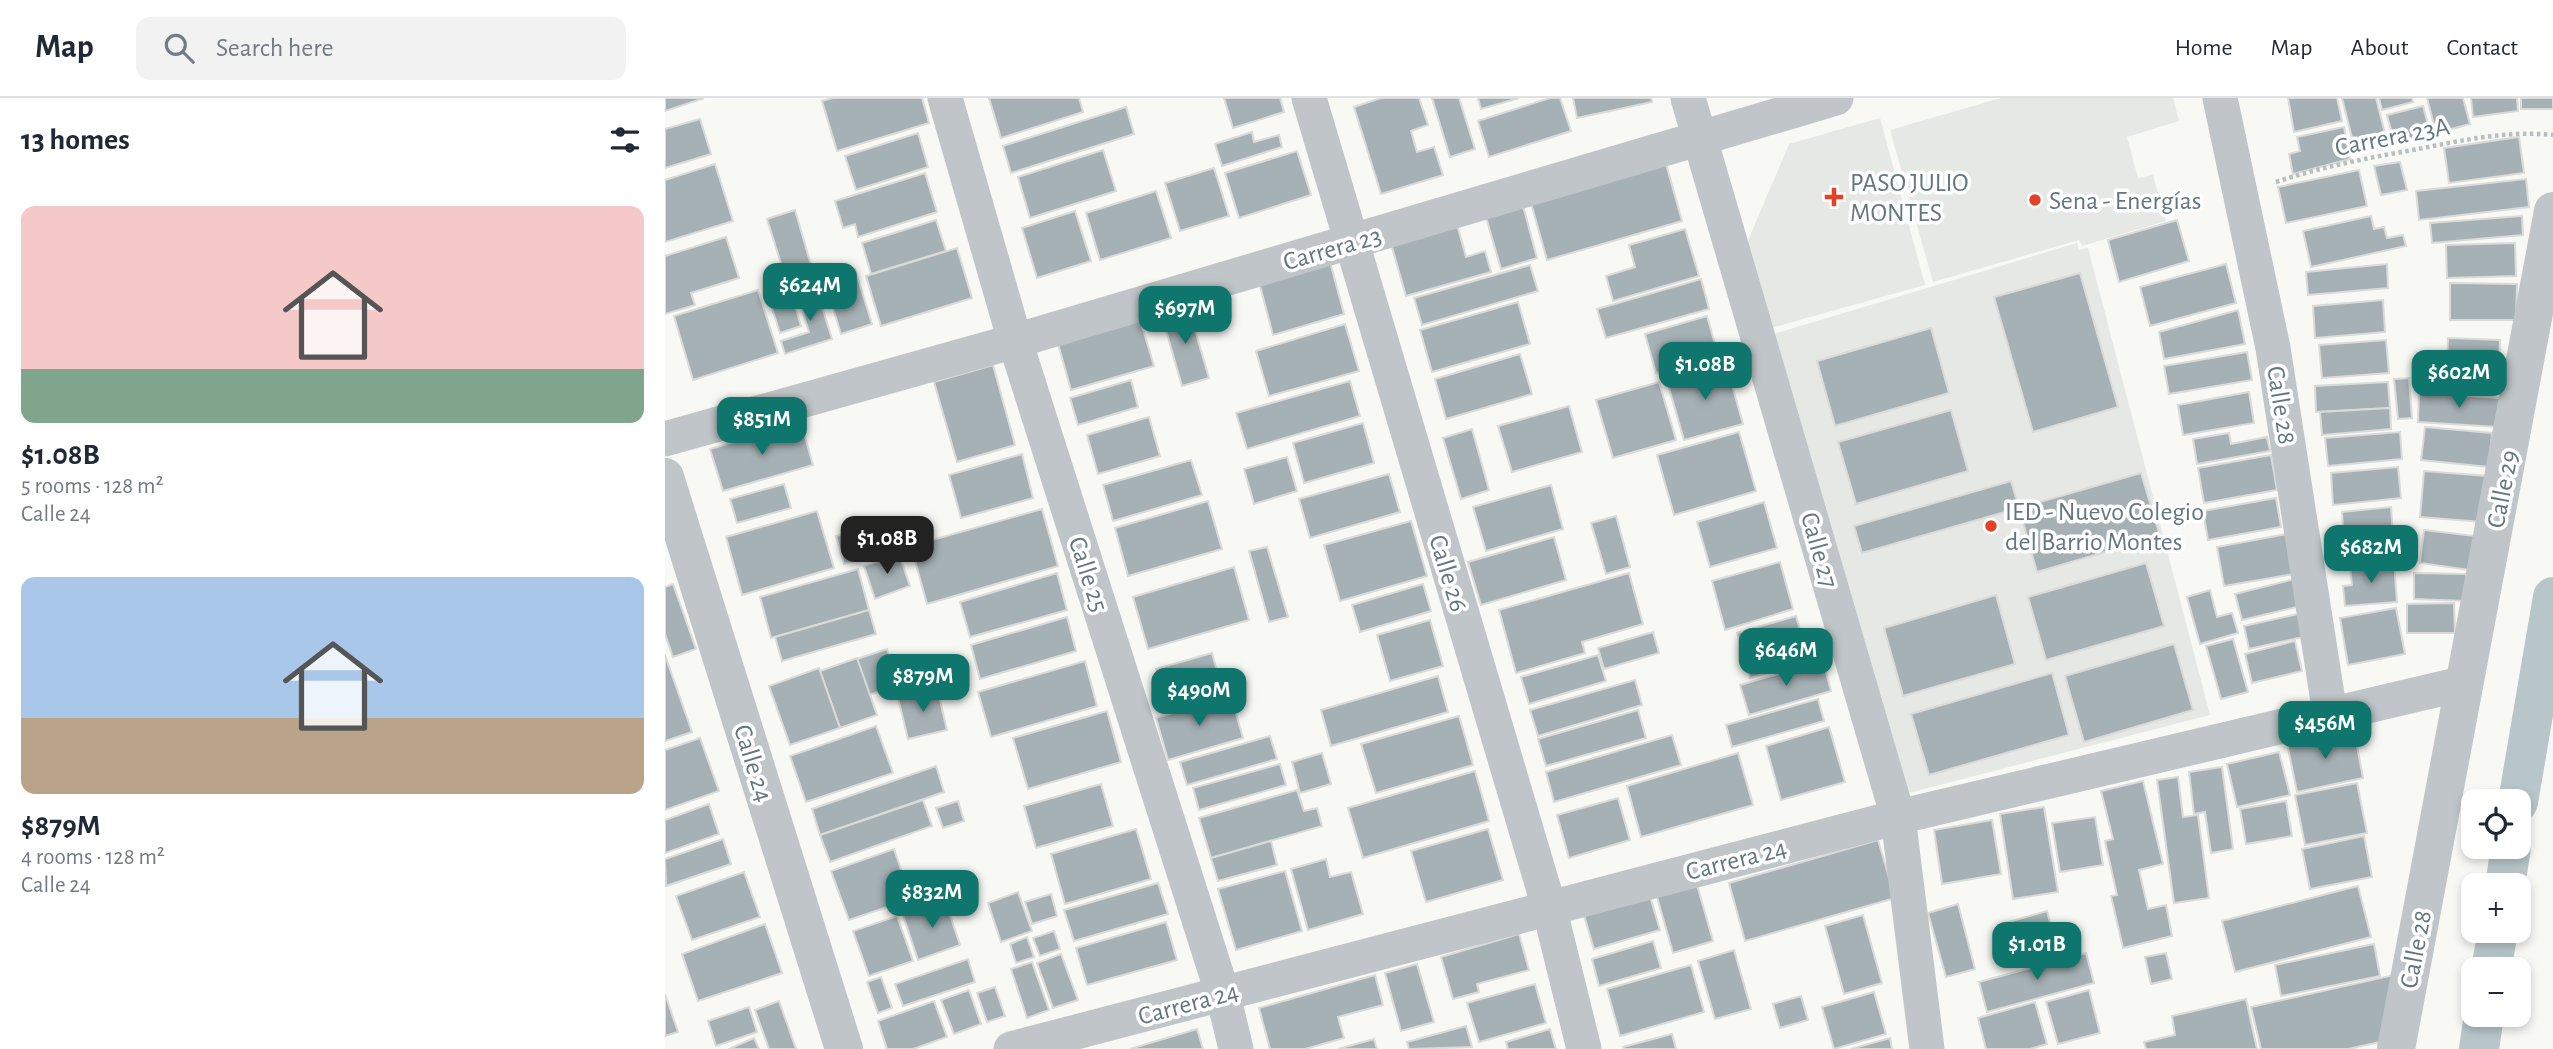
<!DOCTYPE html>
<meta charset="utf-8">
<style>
body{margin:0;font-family:"Alegreya Sans",sans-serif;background:#f2f2f3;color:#1f2937;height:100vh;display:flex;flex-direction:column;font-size:26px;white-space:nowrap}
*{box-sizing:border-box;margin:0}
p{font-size:23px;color:#747a83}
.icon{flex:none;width:38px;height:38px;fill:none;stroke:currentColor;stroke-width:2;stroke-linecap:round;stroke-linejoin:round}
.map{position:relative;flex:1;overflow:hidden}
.panel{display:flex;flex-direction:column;background:#fff;width:665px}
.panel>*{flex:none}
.controls{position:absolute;left:1796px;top:691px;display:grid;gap:14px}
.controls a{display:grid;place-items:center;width:70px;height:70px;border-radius:14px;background:#fff;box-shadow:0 4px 10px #0003;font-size:35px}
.price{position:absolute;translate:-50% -60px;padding:0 16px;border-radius:14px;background:#0f766e;color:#fff;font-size:23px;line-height:46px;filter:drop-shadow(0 2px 4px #0008)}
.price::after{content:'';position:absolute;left:50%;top:42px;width:21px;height:16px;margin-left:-10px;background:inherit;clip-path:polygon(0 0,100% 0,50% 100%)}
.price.current{background:#222;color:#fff}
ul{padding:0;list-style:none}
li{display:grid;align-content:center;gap:14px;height:371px;padding:0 21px}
li span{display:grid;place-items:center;height:217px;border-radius:14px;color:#555}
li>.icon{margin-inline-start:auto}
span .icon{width:126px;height:126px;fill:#fffc;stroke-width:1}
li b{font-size:30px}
h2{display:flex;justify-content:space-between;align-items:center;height:84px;padding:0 21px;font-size:30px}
header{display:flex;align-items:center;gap:42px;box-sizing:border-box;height:98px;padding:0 35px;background:#fff;border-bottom:2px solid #e0e1e3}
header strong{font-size:33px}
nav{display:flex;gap:38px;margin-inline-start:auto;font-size:24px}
.search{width:490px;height:63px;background:#f2f2f3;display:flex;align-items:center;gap:18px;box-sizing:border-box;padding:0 24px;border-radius:14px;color:#747a83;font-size:26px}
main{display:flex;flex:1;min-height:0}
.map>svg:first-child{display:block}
.built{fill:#e6e8e6}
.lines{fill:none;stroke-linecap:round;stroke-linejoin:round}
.canal{stroke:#b8c6c9;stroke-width:40}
.building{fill:#a6b1b5;stroke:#dadad8;stroke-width:2}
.path{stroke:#b9bec0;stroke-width:4.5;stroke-dasharray:3.5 3.5;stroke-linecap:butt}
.minor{stroke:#bfc5c8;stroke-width:35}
.tertiary{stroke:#bfc5c8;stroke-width:38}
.poi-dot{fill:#e54128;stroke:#fff;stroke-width:2.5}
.labels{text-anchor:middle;stroke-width:7;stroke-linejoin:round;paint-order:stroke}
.street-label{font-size:26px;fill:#637781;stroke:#fff}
.poi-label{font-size:26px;fill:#637781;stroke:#fff;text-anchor:start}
</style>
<header>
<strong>Map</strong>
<div class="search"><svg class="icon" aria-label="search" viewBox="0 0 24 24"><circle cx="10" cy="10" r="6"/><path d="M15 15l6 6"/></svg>Search here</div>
<nav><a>Home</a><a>Map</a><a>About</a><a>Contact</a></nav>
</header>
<main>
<section class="panel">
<h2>13 homes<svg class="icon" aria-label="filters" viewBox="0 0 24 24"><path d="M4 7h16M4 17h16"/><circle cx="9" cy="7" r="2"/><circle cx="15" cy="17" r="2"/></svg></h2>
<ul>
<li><span style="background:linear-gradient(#f6c9c9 75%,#7fa58c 0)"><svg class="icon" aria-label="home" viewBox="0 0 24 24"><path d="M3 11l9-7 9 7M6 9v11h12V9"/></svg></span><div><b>$1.08B</b><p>5 rooms · 128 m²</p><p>Calle 24</p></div></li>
<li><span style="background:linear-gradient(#a9c7e8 65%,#b9a48a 0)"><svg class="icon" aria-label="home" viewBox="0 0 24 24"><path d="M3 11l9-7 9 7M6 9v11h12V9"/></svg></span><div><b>$879M</b><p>4 rooms · 128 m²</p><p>Calle 24</p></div></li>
</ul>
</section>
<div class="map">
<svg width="1888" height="951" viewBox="0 0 1888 951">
<rect width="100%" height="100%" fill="#f8f8f5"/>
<g class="built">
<polygon points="1336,0 1508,0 1514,23 1462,39 1473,80 1488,77 1501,123 1417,148 1414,142 1268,184 1225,32"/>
<polygon points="1215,20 1260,187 1099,232 1079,152 1124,46"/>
<polygon points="1412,145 1414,152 1423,150 1545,617 1236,697 1102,238"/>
</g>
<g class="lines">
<g class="canal">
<polyline points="1853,704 1888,499"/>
<polyline points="1840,788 1846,749"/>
<polyline points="1826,872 1833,833"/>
<polyline points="1814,951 1819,917"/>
</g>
</g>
<g class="building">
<polygon points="0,0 39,0 0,13"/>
<polygon points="168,0 257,0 264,25 172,53 157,3"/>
<polygon points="324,0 414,0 418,14 336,40"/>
<polygon points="559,0 615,0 619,14 568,30"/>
<polygon points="716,0 754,0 763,27 746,33 752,54 769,49 778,77 716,96 689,9"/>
<polygon points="767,0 794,0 810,51 785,59"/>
<polygon points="813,0 854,0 816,11"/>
<polygon points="885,0 895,0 906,33 824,59 813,23"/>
<polygon points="908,0 986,0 987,4 912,20"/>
<polygon points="1623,0 1672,0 1677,23 1629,34"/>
<polygon points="1677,0 1711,0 1723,48 1691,56"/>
<polygon points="1714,0 1747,0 1748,4 1717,12"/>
<polygon points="1762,0 1798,0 1805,26 1771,35"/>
<polygon points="1806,0 1852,0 1853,13 1808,19"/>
<rect x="1856" y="0" width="32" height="11"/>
<polygon points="1758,8 1766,38 1730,47 1722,17"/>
<polygon points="461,9 469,36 346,75 338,48"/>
<polygon points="35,21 46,56 0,70 0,31"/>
<polygon points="1679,29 1685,61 1628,76 1624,56 1635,53 1632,39"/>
<polygon points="587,34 589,44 614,37 617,49 557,68 550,46"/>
<polygon points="253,35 263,69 191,92 180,58"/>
<polygon points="1854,39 1859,75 1784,85 1779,50"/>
<polygon points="438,52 451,93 365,120 353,79"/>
<polygon points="632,53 646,97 574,120 560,75"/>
<polygon points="1735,64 1742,92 1716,97 1709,68"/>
<polygon points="50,66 68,123 0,144 0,82"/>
<polygon points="1001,66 1017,123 882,162 866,105"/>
<polygon points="549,70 564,118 515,133 500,85"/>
<polygon points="1694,72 1702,108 1621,125 1613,89"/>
<polygon points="260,75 272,114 193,139 190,126 178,130 170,103"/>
<polygon points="1861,81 1864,109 1754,122 1751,93"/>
<polygon points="491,93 506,140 435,162 421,115"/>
<polygon points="858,108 872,160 836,171 821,119"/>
<polygon points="130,112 146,167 119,175 102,121"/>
<polygon points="410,113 426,163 372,180 357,130"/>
<polygon points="1706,118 1709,131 1719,129 1722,140 1738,137 1741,148 1646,169 1638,133"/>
<polygon points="1857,118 1858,137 1767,145 1765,125"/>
<polygon points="271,122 281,153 206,176 197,145"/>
<polygon points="1512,122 1524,163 1454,184 1443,142"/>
<polygon points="791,123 801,159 820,153 826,174 741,198 725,142"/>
<polygon points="1020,131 1034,178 948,203 941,178 970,169 964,147"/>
<polygon points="61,139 74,180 26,195 30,207 0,216 0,158"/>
<polygon points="1850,145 1851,178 1782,180 1781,147"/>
<polygon points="292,150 307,200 216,228 201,178"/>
<polygon points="665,164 679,216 608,237 594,184"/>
<polygon points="1561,166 1571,205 1485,228 1475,189"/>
<polygon points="1722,166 1723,190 1643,197 1641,174"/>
<polygon points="865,167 873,193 757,227 749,200"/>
<polygon points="190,171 207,226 176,236 159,181"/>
<polygon points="1415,175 1453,309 1368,334 1329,199"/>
<polygon points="1036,181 1044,211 941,240 932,211"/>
<polygon points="1785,185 1852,186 1851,222 1785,222"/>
<polygon points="124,188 136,228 115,235 102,195"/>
<polygon points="151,189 167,241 120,256 116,243 144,234 132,195"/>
<polygon points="93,192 113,255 28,282 9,218"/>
<polygon points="1718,202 1720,234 1650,240 1648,208"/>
<polygon points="853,204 865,246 767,274 755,232"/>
<polygon points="523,208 544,280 517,288 496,215"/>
<polygon points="1573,212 1580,246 1499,261 1494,234"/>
<polygon points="474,218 489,268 406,292 392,242"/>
<polygon points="1042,218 1053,257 991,275 980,236"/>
<polygon points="680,226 694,273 604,298 591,253"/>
<polygon points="1266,230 1284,295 1170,328 1152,263"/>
<polygon points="1783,240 1835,242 1834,273 1782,272"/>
<polygon points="1721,242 1724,275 1657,280 1654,247"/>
<polygon points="1582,254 1587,282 1504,296 1499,268"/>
<polygon points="855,256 867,296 781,321 770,281"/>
<polygon points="1061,266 1078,326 1019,342 1002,283"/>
<polygon points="328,267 350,347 292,364 269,284"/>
<polygon points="1744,280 1747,320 1733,321 1729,281"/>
<polygon points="466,282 473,309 413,327 405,300"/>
<polygon points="685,283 695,318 582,351 571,315"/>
<polygon points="994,284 1011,342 948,360 931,302"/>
<polygon points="1723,284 1725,310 1651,314 1650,288"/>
<polygon points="1584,294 1589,325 1518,337 1513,307"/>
<polygon points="1754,295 1835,300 1833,329 1753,324"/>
<polygon points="904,308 917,354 847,374 833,328"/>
<polygon points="1725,310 1726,331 1657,337 1655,314"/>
<polygon points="1286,312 1303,373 1191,406 1173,344"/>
<polygon points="484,319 495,358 433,376 422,337"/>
<polygon points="136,325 148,367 58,393 45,351"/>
<polygon points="698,325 709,365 639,385 628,345"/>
<polygon points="1760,329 1827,335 1824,369 1756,362"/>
<polygon points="807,331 824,392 796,401 778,340"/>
<polygon points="1074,334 1091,393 1009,417 992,357"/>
<polygon points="1735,334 1737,361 1663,368 1660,340"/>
<polygon points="1564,335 1566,346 1602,339 1605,353 1532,366 1528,341"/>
<polygon points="357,356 368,400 296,420 284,377"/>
<polygon points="1606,357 1612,392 1539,405 1533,370"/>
<polygon points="622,359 632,393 589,406 579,371"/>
<polygon points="526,362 537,397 448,423 438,387"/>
<polygon points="1733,369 1736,400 1668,407 1666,375"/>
<polygon points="1759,373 1822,378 1818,424 1755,419"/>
<polygon points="1476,375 1495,438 1372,474 1354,410"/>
<polygon points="724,376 735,414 645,440 634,401"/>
<polygon points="1346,383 1354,410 1197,455 1189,428"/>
<polygon points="119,386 126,410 72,425 65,401"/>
<polygon points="886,387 898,431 821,453 808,409"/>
<polygon points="1611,400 1616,429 1543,442 1538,413"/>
<polygon points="543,403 557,451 463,478 450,430"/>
<polygon points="1099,404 1112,450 1045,469 1032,424"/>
<polygon points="1726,409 1729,454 1680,458 1677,414"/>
<polygon points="377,411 393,468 262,506 246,448"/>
<polygon points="152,413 169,470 77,497 61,439"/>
<polygon points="951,418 965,469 941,476 926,425"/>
<polygon points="746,423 762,478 675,503 659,447"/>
<polygon points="216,425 224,454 179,466 171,438"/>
<polygon points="1759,432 1810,438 1805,472 1755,465"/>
<polygon points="1622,436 1629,476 1559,488 1552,449"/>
<polygon points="889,439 901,482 816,507 803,464"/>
<polygon points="602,449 623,519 604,524 584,453"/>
<polygon points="234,456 245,488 210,501 199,468"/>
<polygon points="1115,464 1128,511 1060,532 1047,483"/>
<polygon points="1729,464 1732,504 1680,508 1678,488 1687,487 1685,467"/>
<polygon points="1481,465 1499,528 1381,562 1363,499"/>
<polygon points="569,469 584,522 483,551 468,499"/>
<polygon points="193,471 204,512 106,540 95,499"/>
<polygon points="392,475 402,512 305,539 295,504"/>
<polygon points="964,475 978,526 917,544 920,555 851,575 834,512"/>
<polygon points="1749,475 1801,476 1801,503 1749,501"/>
<polygon points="1630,481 1636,508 1577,522 1570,496"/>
<polygon points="8,486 31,551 8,559 0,536 0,489"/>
<polygon points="758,486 766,513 695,534 687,507"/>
<polygon points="1545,492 1552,519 1567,515 1573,535 1535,546 1522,499"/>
<polygon points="1331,497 1350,566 1238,598 1219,530"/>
<polygon points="1789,505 1790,535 1742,535 1742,506"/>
<polygon points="1731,510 1740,556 1683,567 1675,520"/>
<polygon points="204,512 211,536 117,563 110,539"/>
<polygon points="1633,516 1638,539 1584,551 1579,528"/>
<polygon points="1131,518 1144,563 1085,580 1072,535"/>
<polygon points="402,519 411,553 315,581 306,547"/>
<polygon points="765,522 778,568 725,583 712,537"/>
<polygon points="988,534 994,555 939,571 933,550"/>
<polygon points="1568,541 1583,594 1556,601 1541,548"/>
<polygon points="1630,543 1637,573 1587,585 1580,556"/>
<polygon points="1509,546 1528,612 1419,644 1400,578"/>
<polygon points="222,551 234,587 204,597 192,561"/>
<polygon points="547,555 556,588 500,604 491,571"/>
<polygon points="0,557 27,634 0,643"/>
<polygon points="933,557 941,583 864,606 856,579"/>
<polygon points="192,560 212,617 175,630 155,573"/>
<polygon points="420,563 432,608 326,639 313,594"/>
<polygon points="1158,563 1166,593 1084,617 1075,587"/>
<polygon points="154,570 175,630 125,647 104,588"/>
<polygon points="1387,575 1404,637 1264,677 1246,616"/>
<polygon points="773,578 783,614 666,648 656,612"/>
<polygon points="970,582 977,607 873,638 865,612"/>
<polygon points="272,590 282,632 243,641 233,600"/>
<polygon points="566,598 578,640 503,662 491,620"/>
<polygon points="1153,601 1159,623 1067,649 1061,627"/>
<polygon points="973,612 981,640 881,668 873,641"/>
<polygon points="442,613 456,664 363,691 348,640"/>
<polygon points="794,618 808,667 711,695 696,646"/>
<polygon points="211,628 228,675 141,704 125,658"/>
<polygon points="1164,629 1180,684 1116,702 1101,648"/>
<polygon points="1689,632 1698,680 1632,694 1622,645"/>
<polygon points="1007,637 1016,667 889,704 881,674"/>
<polygon points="605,638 612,661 522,687 515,664"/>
<polygon points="35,640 54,693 0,712 0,652"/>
<polygon points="1614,654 1625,697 1572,709 1562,666"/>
<polygon points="657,655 666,686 635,695 627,664"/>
<polygon points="1073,655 1088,707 976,739 962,688"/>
<polygon points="615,666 621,687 534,712 528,690"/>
<polygon points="271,668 279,694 155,737 147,711"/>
<polygon points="1557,669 1568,751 1546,755 1540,714 1529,716 1524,674"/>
<polygon points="810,673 824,723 698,760 683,710"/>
<polygon points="1513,679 1518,719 1533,717 1544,800 1509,805 1492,682"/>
<polygon points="1478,683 1498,766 1474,772 1483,811 1501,807 1507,838 1458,850 1446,798 1452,797 1440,743 1448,741 1436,693"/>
<polygon points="1692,685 1702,735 1640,747 1630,697"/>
<polygon points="436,686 448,728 371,750 359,708"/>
<polygon points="632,692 639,713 652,710 657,728 546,760 534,720"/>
<polygon points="953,700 965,742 904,760 892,717"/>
<polygon points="258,702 267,728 165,764 155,737"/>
<polygon points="293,703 299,723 278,730 271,710"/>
<polygon points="1621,703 1627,738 1581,746 1575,711"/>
<polygon points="44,706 54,736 0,755 0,722"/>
<polygon points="1379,709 1393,794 1348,801 1335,716"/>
<polygon points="1430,719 1438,767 1395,774 1387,725"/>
<polygon points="1327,722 1336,776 1277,786 1269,732"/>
<polygon points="471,731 486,781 400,806 386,756"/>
<polygon points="823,731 838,782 761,804 746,753"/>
<polygon points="1699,738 1707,779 1645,791 1637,751"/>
<polygon points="58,741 66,766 1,788 0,761"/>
<polygon points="1213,742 1230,800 1080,843 1064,785"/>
<polygon points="606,743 612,767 553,783 546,760"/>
<polygon points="229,751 246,801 184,822 166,773"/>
<polygon points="661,761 665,779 686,774 698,816 643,832 626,771"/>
<polygon points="620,773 637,833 571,852 553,791"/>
<polygon points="79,774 95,819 27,842 11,798"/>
<polygon points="1030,780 1048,843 1008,855 990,792"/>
<polygon points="493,785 503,816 409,843 399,812"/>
<polygon points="1693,788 1706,839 1570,874 1557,823"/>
<polygon points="353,794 367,833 336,844 323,805"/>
<polygon points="984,795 995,832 929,851 918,814"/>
<polygon points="386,796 392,818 367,826 360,804"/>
<polygon points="280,802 295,847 253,862 238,817"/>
<polygon points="1293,806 1310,871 1281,879 1263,815"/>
<polygon points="1382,813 1394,856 1345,869 1333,827"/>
<polygon points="1198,817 1217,885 1179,896 1160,828"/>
<polygon points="232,818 248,863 204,878 188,833"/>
<polygon points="501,824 512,862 422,887 411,850"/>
<polygon points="100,826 117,875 33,903 17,856"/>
<polygon points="389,833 395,851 375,858 368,840"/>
<polygon points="854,836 864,872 812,886 814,894 788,901 776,859"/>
<polygon points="362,839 369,859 351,865 345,846"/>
<polygon points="988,843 996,870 934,888 927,861"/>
<polygon points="1709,846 1715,878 1616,898 1610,867"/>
<polygon points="1069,852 1086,911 1050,921 1033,863"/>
<polygon points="1421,855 1429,885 1322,914 1314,884"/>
<polygon points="1501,855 1507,881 1486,886 1480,859"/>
<polygon points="396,856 413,902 388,910 372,865"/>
<polygon points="303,861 310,884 238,908 230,886"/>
<polygon points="367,864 384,912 362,920 346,871"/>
<polygon points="752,866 769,924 736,933 720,875"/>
<polygon points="1026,867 1039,914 955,938 942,891"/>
<polygon points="710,877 718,907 673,919 679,940 640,951 605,951 594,910"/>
<polygon points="1729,877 1715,944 1683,951 1596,951 1586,909"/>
<polygon points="216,879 227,910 213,915 202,884"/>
<polygon points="870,886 881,925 814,944 802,905"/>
<polygon points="330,889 340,918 322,924 312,895"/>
<polygon points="304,892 316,926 289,936 276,902"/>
<polygon points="1424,892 1435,935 1393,946 1381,904"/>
<polygon points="1209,894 1221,936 1169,951 1157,909"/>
<polygon points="0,896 13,934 0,938"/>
<polygon points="1136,898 1143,922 1115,930 1108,906"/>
<polygon points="1581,901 1592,951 1481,951 1479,944 1510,937 1507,918"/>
<polygon points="114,903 131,951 104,951 90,912"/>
<polygon points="269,903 282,939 248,951 222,951 213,923"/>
<polygon points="1370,904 1382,946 1365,951 1321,951 1313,920"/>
<polygon points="84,909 92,934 51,948 43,923"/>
<polygon points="801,928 807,949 744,951 742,944"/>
<polygon points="532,931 538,951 465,951"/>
<polygon points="885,931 891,951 843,951 841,944"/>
<polygon points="1007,936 1011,951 959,951 958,949"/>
<polygon points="89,940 94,951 64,951"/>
<polygon points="1225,940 1227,951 1186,951"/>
<polygon points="709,941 712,951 673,951"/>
</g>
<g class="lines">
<path class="path" d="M1611 84C1656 69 1702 60 1748 52 1795 43 1841 32 1888 37"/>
<g class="minor">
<polyline points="280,0 350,243 558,897 571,951"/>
<polyline points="644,0 884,809 919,951"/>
<polyline points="1023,0 1233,719 1262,951"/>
<polyline points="1555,0 1608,250 1665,616"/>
<polyline points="0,341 350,243 1171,0"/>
<polyline points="346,951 1233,719 1800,585"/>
</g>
<g class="tertiary">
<polyline points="0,379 179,951"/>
<polyline points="1731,951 1888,113"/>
</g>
</g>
<g class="poi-dot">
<path d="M1165.5 88.5h7v7h7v7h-7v7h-7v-7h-7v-7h7z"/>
<circle cx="1370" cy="102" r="7"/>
<circle cx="1326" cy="428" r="7"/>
</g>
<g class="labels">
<g class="street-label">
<text transform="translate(1727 38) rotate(-11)" y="9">Carrera 23A</text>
<text transform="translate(667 150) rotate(-16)" y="9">Carrera 23</text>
<text transform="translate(1617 307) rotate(81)" y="9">Calle 28</text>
<text transform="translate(1837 391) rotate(-79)" y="9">Calle 29</text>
<text transform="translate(1155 452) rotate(74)" y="9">Calle 27</text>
<text transform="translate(784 475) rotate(73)" y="9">Calle 26</text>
<text transform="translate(424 476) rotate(72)" y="9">Calle 25</text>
<text transform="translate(89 665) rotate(73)" y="9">Calle 24</text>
<text transform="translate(1071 761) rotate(-14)" y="9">Carrera 24</text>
<text transform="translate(1750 851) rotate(-79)" y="9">Calle 28</text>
<text transform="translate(523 905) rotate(-15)" y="9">Carrera 24</text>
</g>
<g class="poi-label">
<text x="1185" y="93">PASO JULIO<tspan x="1185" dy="30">MONTES</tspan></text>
<text x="1384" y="111">Sena - Energías</text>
<text x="1340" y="422">IED - Nuevo Colegio<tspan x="1340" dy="30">del Barrio Montes</tspan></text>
</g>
</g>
</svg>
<div class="controls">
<a><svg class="icon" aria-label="locate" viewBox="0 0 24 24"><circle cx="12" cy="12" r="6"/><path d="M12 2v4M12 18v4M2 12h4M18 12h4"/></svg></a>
<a>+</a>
<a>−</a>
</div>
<b class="price" style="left:145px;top:225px">$624M</b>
<b class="price" style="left:520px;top:248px">$697M</b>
<b class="price" style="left:1040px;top:304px">$1.08B</b>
<b class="price" style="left:1794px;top:312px">$602M</b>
<b class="price" style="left:97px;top:359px">$851M</b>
<b class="price current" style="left:222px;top:478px">$1.08B</b>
<b class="price" style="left:1706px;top:487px">$682M</b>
<b class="price" style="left:1121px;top:590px">$646M</b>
<b class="price" style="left:258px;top:616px">$879M</b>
<b class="price" style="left:534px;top:630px">$490M</b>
<b class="price" style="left:1660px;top:663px">$456M</b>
<b class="price" style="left:267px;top:832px">$832M</b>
<b class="price" style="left:1372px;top:884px">$1.01B</b>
</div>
</main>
